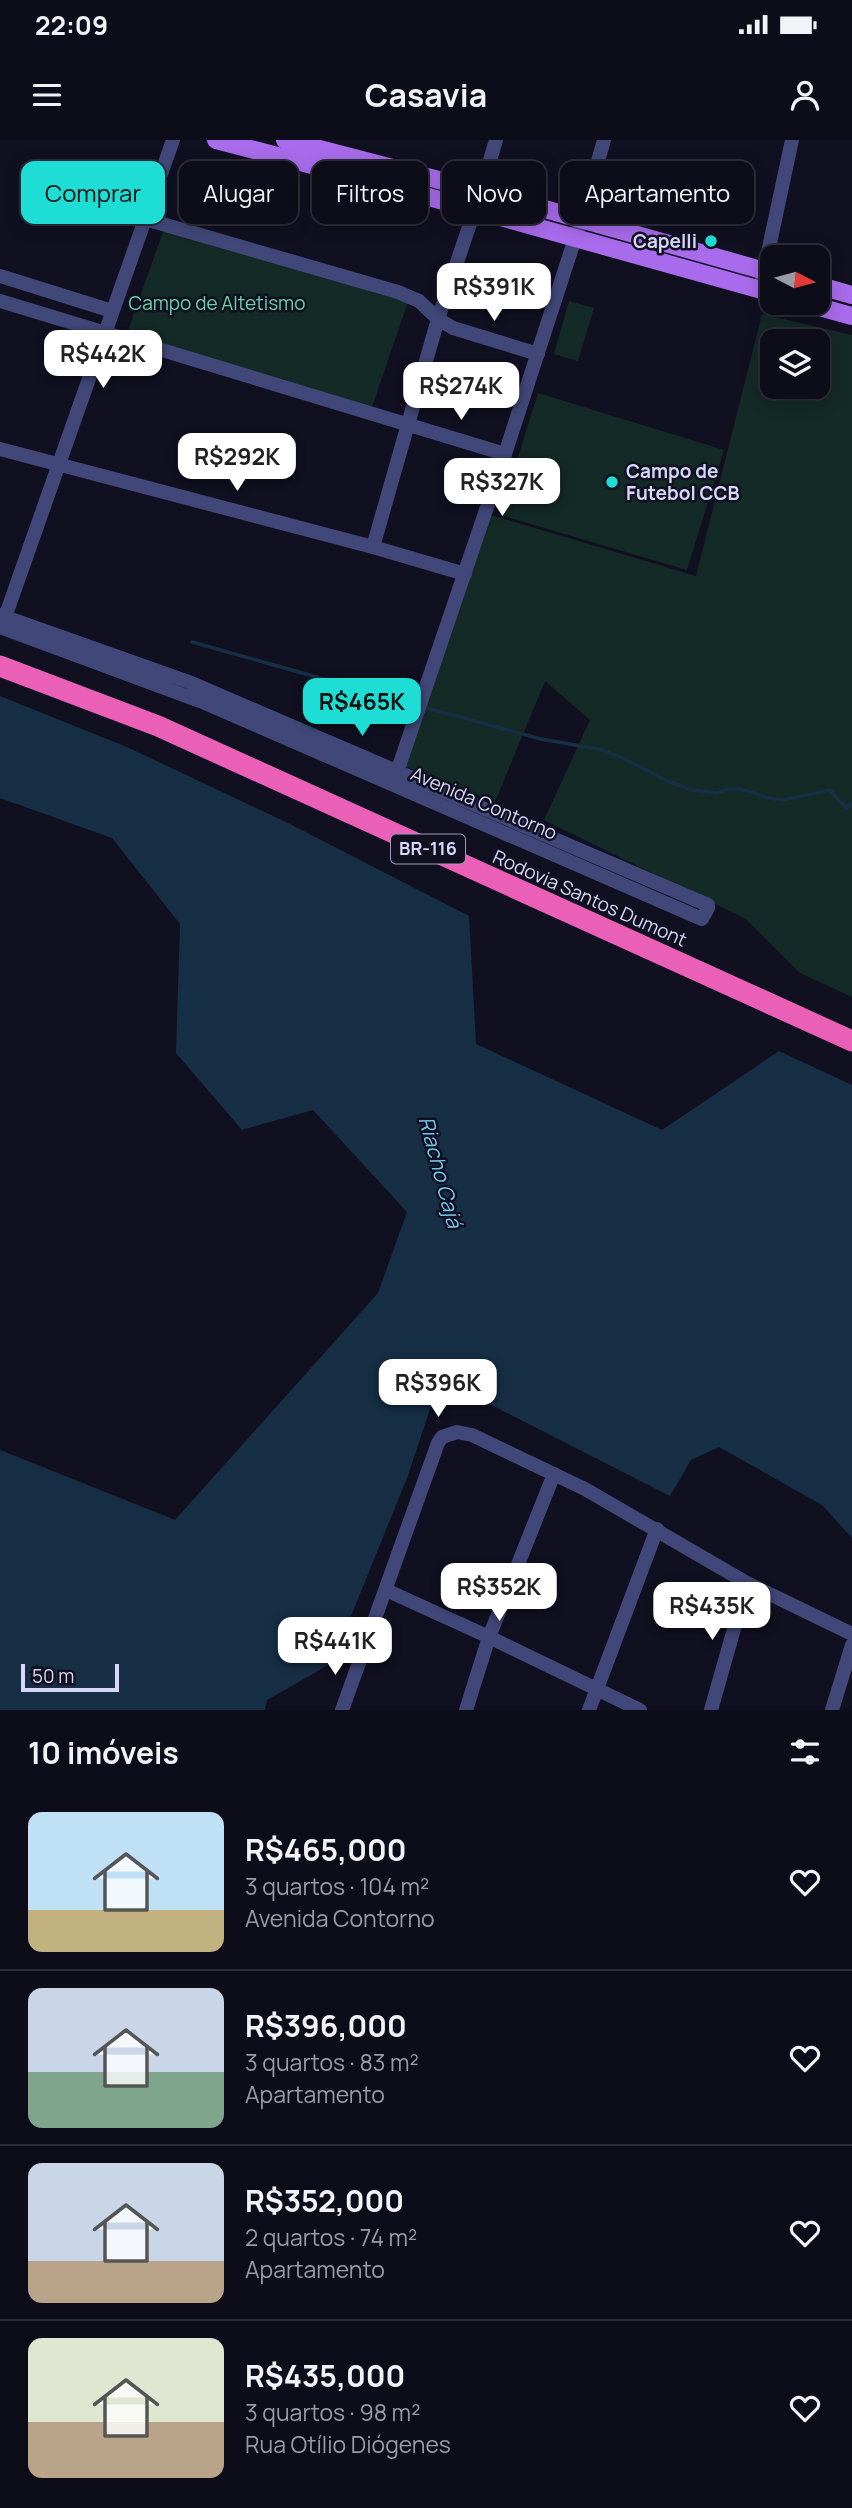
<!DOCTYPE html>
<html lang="pt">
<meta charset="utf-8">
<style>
body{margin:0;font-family:Manrope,sans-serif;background:#1b1a26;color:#f1f3f6;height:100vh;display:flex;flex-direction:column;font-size:26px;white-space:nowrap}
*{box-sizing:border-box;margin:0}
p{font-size:23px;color:#9a9ba2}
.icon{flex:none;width:38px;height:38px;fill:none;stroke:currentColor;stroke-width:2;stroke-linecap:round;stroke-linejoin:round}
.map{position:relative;height:1570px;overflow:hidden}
.sheet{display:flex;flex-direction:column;background:#0d0c19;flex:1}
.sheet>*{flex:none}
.top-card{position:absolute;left:21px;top:21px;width:810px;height:63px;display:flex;gap:14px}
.needle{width:46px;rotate:96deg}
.fabs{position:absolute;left:760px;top:105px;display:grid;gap:14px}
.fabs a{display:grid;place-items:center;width:70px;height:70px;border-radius:14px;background:#0d0c19;box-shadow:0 4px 18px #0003,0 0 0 2px #2d2c38;font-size:35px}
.scale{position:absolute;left:21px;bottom:18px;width:98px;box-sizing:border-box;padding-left:7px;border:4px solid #d6d7f9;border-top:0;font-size:19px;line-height:24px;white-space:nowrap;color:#d6d7f9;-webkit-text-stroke:5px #111021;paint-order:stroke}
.price{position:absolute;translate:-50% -60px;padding:0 16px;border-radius:14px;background:#fff;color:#222;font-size:23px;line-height:46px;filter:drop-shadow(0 2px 4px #0008)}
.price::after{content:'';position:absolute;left:50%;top:42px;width:21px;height:16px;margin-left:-10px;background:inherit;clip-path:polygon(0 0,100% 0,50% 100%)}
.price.on{background:#1eddd4;color:#111}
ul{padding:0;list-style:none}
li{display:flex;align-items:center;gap:21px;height:175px;padding:0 28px}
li+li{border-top:2px solid #2d2c38}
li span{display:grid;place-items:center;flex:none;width:196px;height:140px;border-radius:14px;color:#555}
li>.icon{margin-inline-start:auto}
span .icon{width:84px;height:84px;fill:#fffc;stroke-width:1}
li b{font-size:30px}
h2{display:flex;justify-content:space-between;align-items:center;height:84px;padding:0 28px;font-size:30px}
.tag{padding:0 24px;border-radius:14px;background:#0d0c19;box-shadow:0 4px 18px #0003,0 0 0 2px #2d2c38;font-size:24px;line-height:63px}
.tag.on{background:#1eddd4;color:#111}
.status{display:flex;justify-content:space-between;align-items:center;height:49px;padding:0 35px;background:#0d0c19;direction:ltr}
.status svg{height:19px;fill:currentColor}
header{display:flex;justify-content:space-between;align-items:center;height:91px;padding:0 28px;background:#0d0c19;font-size:32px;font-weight:700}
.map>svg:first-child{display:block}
.green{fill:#142a26;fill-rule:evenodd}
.water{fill:#162f45}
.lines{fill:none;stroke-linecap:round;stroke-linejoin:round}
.stream{stroke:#162f45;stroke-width:3.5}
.minor{stroke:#414879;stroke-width:14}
.major{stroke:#a86beb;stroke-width:18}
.highway{stroke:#ea60b6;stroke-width:21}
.poi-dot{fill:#1eddd4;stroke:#111021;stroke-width:2.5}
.labels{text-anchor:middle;stroke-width:5;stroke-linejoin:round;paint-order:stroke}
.shield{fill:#111021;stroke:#9b9bb8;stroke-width:2}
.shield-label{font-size:18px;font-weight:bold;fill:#d6d7f9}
.poi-label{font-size:19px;font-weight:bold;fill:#d6d7f9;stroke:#111021;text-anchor:end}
.park-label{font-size:19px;fill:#6bd0a8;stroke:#111021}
.street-label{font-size:19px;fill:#d6d7f9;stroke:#111021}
.water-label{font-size:21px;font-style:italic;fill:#71c5ec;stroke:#111021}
</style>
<div class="status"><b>22:09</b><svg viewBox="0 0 49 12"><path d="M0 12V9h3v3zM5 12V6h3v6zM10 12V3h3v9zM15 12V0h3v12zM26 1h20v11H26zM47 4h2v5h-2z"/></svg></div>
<header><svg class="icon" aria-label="menu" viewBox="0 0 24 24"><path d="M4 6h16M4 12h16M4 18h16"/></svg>Casavia<svg class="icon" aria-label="person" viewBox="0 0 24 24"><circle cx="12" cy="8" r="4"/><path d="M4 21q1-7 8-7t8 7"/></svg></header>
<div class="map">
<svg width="852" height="1570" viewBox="0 0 852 1570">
<rect width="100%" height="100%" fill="#111021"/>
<g class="green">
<polygon points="164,89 408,162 372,267 126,196"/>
<polygon points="569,161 594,168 578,221 554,214"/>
<path d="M762 174 852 195V857L800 833 746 779 544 680 590 580 545 541 495 662 405 626 491 375 696 436ZM772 201H817V247H772Z"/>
<polygon points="538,253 724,310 687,430 500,375"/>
</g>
<polygon class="water" points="0,556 129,608 290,684 469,776 476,904 662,990 779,911 852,945 852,1398 822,1365 719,1307 691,1320 670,1356 440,1239 407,1338 332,1523 267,1560 265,1570 0,1570 0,1310 175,1380 378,1153 407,1072 313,970 242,990 176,913 180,784 112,698 0,658"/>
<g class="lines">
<g class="stream">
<polyline points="192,502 416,565"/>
<polyline points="423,567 541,599 598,609 623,618 667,641 693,650 717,653 727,649 740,649 769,658 783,660 830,650 846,668 852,663"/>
</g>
<g class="minor">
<polyline points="145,79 398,152 419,161 438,179 453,188 538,214"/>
<polyline points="0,136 112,171"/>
<polyline points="760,150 792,0"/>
<polyline points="0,161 505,314"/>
<polyline points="0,309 373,407 465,434"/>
<polyline points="373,407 438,179 481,51 496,0"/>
<polyline points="0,475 189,542 708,765 708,768 702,779 205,563 0,487"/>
<polyline points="3,483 173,0"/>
<polyline points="394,641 505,314 581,80 604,0"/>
<polyline points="386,1450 489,1497 640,1570"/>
<polyline points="342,1570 438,1303 442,1297 457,1292 472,1295 585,1349 747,1443 852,1494"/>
<polyline points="466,1570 489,1497 554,1334"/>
<polyline points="589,1570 657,1389"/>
<polyline points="711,1570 747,1443"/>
<polyline points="832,1570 852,1505"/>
</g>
<g class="major">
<polyline points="216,0 350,35 772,153"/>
<polyline points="285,0 481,51 772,133"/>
<polyline points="817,145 852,155"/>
<polyline points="805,163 852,176"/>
</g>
<polyline class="highway" points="0,526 158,586 852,901"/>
</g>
<g class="poi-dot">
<circle cx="711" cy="101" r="7"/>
<circle cx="612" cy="342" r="7"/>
</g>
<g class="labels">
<rect class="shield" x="391" y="694.5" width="74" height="29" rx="5"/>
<g class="shield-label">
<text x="428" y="715">BR-116</text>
</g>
<g class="poi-label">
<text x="697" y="108">Capelli</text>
<text x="626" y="338" text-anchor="start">Campo de<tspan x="626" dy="22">Futebol CCB</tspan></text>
</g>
<g class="park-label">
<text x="217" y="170">Campo de Altetismo</text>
</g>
<g class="street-label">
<text transform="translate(484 663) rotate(23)" y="7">Avenida Contorno</text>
<text transform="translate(590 758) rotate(24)" y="7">Rodovia Santos Dumont</text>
</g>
<g class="water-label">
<text transform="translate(440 1032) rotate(75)" y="7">Riacho Cajá</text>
</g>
</g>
</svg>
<div class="fabs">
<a><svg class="needle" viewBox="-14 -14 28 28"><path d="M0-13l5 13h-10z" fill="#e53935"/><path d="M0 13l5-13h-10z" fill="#9a9ba2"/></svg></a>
<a><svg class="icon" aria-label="layers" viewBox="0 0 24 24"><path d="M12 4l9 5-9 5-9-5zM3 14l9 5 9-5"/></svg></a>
</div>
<div class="scale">50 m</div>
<b class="price" style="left:494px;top:183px">R$391K</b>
<b class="price" style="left:103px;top:250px">R$442K</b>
<b class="price" style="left:461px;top:282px">R$274K</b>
<b class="price" style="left:237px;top:353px">R$292K</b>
<b class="price" style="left:502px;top:378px">R$327K</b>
<b class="price on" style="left:362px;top:598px">R$465K</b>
<b class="price" style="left:438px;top:1279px">R$396K</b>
<b class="price" style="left:499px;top:1483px">R$352K</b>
<b class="price" style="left:712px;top:1502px">R$435K</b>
<b class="price" style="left:335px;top:1537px">R$441K</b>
<div class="top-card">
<a class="tag on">Comprar</a>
<a class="tag">Alugar</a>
<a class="tag">Filtros</a>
<a class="tag">Novo</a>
<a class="tag">Apartamento</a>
</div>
</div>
<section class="sheet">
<h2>10 imóveis<svg class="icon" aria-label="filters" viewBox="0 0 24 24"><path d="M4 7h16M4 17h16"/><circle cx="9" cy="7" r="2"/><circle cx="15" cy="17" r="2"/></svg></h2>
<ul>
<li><span style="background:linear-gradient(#bfe0f5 70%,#c2b280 0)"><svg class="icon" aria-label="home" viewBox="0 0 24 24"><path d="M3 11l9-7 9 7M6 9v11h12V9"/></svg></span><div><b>R$465,000</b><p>3 quartos · 104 m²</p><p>Avenida Contorno</p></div><svg class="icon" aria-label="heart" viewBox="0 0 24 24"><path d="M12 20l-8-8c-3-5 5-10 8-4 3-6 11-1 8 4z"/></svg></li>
<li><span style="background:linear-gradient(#c9d6e8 60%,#7fa58c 0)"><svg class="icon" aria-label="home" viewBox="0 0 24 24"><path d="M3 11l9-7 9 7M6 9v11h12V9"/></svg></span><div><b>R$396,000</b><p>3 quartos · 83 m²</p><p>Apartamento</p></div><svg class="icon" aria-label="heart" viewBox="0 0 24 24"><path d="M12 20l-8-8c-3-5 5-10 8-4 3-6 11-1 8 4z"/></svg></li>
<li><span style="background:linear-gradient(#c9d6e8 70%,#b9a48a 0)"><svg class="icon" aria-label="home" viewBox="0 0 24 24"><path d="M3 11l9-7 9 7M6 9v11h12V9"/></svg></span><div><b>R$352,000</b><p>2 quartos · 74 m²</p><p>Apartamento</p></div><svg class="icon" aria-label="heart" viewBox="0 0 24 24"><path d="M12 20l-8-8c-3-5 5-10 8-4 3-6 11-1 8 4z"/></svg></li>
<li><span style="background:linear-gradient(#dfe7d0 60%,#b9a48a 0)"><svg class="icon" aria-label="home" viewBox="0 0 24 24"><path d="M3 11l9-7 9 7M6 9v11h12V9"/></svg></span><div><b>R$435,000</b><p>3 quartos · 98 m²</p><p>Rua Otílio Diógenes</p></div><svg class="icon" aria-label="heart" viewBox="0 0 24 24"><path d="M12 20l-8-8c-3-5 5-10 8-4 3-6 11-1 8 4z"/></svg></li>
</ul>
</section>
